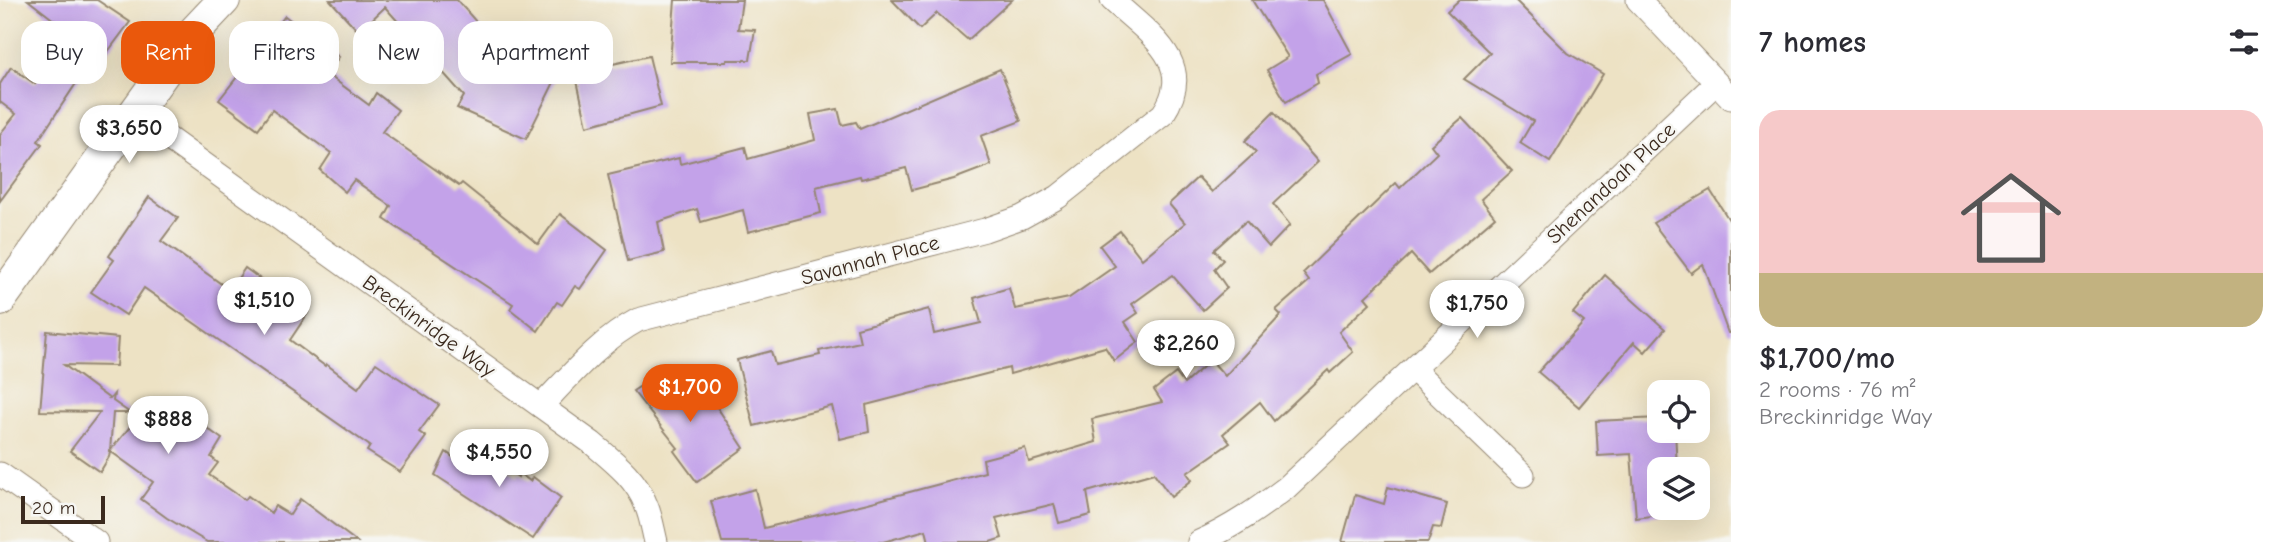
<!DOCTYPE html>
<meta charset="utf-8">
<style>
body{margin:0;font-family:"Comic Neue",sans-serif;background:#f2f2f3;color:#2b2b33;height:100vh;display:flex;flex-direction:column;font-size:26px;white-space:nowrap}
*{box-sizing:border-box;margin:0}
p{font-size:23px;color:#7c7c81}
.icon{flex:none;width:38px;height:38px;fill:none;stroke:currentColor;stroke-width:2;stroke-linecap:round;stroke-linejoin:round}
.map{position:relative;flex:1;overflow:hidden}
.panel{display:flex;flex-direction:column;background:#fff;width:560px}
.panel>*{flex:none}
.banner{position:absolute;left:21px;top:21px;width:665px;height:63px;display:flex;gap:14px}
.controls{position:absolute;left:1647px;top:380px;display:grid;gap:14px}
.controls a{display:grid;place-items:center;width:63px;height:63px;border-radius:14px;background:#fff;box-shadow:0 7px 28px #0002;font-size:35px}
.scale{position:absolute;left:21px;bottom:18px;width:84px;box-sizing:border-box;padding-left:7px;border:4px solid #3b2a1e;border-top:0;font-size:19px;line-height:24px;white-space:nowrap;color:#3b2a1e;-webkit-text-stroke:5px #f6f6f2;paint-order:stroke}
.price{position:absolute;translate:-50% -60px;padding:0 16px;border-radius:24px;background:#fff;color:#222;font-size:23px;line-height:46px;filter:drop-shadow(0 2px 4px #0008)}
.price::after{content:'';position:absolute;left:50%;top:42px;width:21px;height:16px;margin-left:-10px;background:inherit;clip-path:polygon(0 0,100% 0,50% 100%)}
.price.on{background:#ea580c;color:#fff}
ul{padding:0;list-style:none}
li{display:grid;align-content:center;gap:14px;height:371px;padding:0 28px}
li span{display:grid;place-items:center;height:217px;border-radius:21px;color:#555}
li>.icon{margin-inline-start:auto}
span .icon{width:126px;height:126px;fill:#fffc;stroke-width:1}
li b{font-size:30px}
h2{display:flex;justify-content:space-between;align-items:center;height:84px;padding:0 28px;font-size:30px}
.chip{padding:0 24px;border-radius:21px;background:#fff;box-shadow:0 7px 28px #0002;font-size:24px;line-height:63px}
.chip.on{background:#ea580c;color:#fff}
main{display:flex;flex:1;min-height:0}
.map>svg:first-child{display:block}
.building{fill:#c3a2e9}
.lines{fill:none;stroke-linecap:round;stroke-linejoin:round}
.street-casing{stroke:#948671;stroke-width:25}
.secondary-casing{stroke:#948671;stroke-width:34}
.street{stroke:#fff;stroke-width:23}
.secondary{stroke:#fff;stroke-width:32}
.labels{text-anchor:middle;stroke-width:5;stroke-linejoin:round;paint-order:stroke}
.street-label{font-size:21px;fill:#3b2a1e;stroke:#f6f6f2}
</style>
<main>
<div class="map">
<svg width="1731" height="542" viewBox="0 0 1731 542">
<rect width="100%" height="100%" fill="#f6f6f2"/>
<filter id="ink" filterUnits="userSpaceOnUse"><feTurbulence type="fractalNoise" baseFrequency=".0143" numOctaves="2"/><feDisplacementMap in="SourceGraphic" scale="14" xChannelSelector="R" yChannelSelector="G"/><feConvolveMatrix kernelMatrix="1 2 1 2 8 2 1 2 1" color-interpolation-filters="sRGB"/></filter>
<filter id="wash" filterUnits="userSpaceOnUse"><feTurbulence type="fractalNoise" baseFrequency=".00686" numOctaves="4" result="noise"/><feDisplacementMap in="SourceGraphic" scale="28" xChannelSelector="R" yChannelSelector="G"/><feGaussianBlur stdDeviation="1.57" result="paint"/><feColorMatrix in="noise" values="0 0 0 0 0 0 0 0 0 0 0 0 0 0 0 0 0 1.4 0 .05"/><feComposite in="paint" operator="in"/></filter>
<g filter="url(#wash)">
<rect width="100%" height="100%" fill="#ede2c4"/>
<g id="blocks">
<g class="building">
<polygon points="28,0 97,0 130,22 89,77 83,73 38,141 42,144 0,201 0,134 16,114 0,102 0,84 11,67 35,84 68,31"/>
<polygon points="330,0 457,0 520,72 535,42 566,58 526,139 457,108 464,96 385,7 359,32"/>
<polygon points="675,0 742,0 738,29 755,30 750,60 727,60 727,62 670,62"/>
<polygon points="892,0 1012,0 968,40 937,13 920,29"/>
<polygon points="1252,0 1323,0 1352,54 1316,74 1318,83 1286,102 1267,70 1288,57"/>
<polygon points="1459,0 1515,0 1568,53 1603,74 1550,162 1520,143 1533,121 1464,79 1490,53 1447,11"/>
<polygon points="285,16 339,57 327,74 369,105 376,93 398,110 382,132 459,186 462,183 538,244 560,214 607,250 580,289 575,286 562,305 557,302 538,331 510,309 513,304 384,219 391,206 354,180 345,192 320,170 331,153 272,110 258,129 219,100"/>
<polygon points="605,50 608,65 649,56 661,106 587,126 572,58"/>
<polygon points="1000,69 1021,121 981,136 991,165 954,179 912,190 906,168 861,179 860,176 816,187 821,213 748,232 743,210 701,222 697,209 658,222 664,252 628,261 608,175 679,158 680,164 745,147 748,159 815,140 810,114 838,109 842,125 856,122 860,129"/>
<polygon points="1274,112 1318,162 1273,204 1290,225 1269,247 1246,221 1214,250 1223,260 1214,269 1227,288 1203,310 1172,275 1132,304 1138,313 1125,322 1138,342 1114,361 1105,347 1010,374 1009,368 866,405 869,432 840,439 832,406 754,426 737,360 771,351 775,365 820,355 819,351 860,342 857,328 929,309 934,334 981,323 974,298 1009,288 1015,309 1069,298 1115,266 1100,246 1120,231 1142,259 1185,223 1169,204 1198,177 1212,192 1256,152 1245,141"/>
<polygon points="1462,118 1512,171 1481,199 1495,217 1429,274 1411,254 1365,297 1370,303 1339,332 1353,352 1330,373 1328,370 1274,421 1260,402 1223,434 1230,443 1187,473 1192,480 1171,497 1154,473 1087,492 1091,515 1059,523 1054,504 996,518 1002,538 990,542 929,542 926,530 883,542 722,542 711,501 755,489 764,528 868,503 985,472 983,459 1025,448 1029,462 1096,442 1092,419 1162,402 1154,390 1176,373 1184,384 1211,360 1225,376 1281,315 1276,310 1309,281 1303,273 1396,183 1400,188 1437,153 1431,145"/>
<polygon points="1710,190 1731,223 1731,333 1728,333 1703,264 1691,273 1653,223"/>
<polygon points="149,197 178,218 161,241 230,290 245,268 308,313 290,340 325,366 326,364 358,388 376,363 439,405 419,432 426,437 400,472 367,451 370,446 144,288 126,315 91,292 114,260 109,256"/>
<polygon points="1605,275 1665,329 1645,352 1634,342 1579,407 1538,372 1584,322 1573,313"/>
<polygon points="47,331 118,338 116,366 64,365 110,399 114,394 113,401 130,413 113,413 110,451 143,411 155,419 166,403 194,424 197,421 222,439 211,457 218,463 209,475 245,500 248,496 271,513 275,506 290,515 300,499 357,542 207,542 167,518 141,499 153,482 110,451 109,457 100,472 70,451 100,412 40,411"/>
<polygon points="667,369 685,398 703,386 744,448 697,482 674,451 678,448 633,391"/>
<polygon points="1659,418 1659,430 1675,430 1677,469 1659,469 1659,508 1678,508 1679,512 1636,518 1631,454 1598,456 1596,421"/>
<polygon points="470,441 518,477 519,473 530,481 533,477 561,498 533,539 435,475 446,452 457,460"/>
<polygon points="1388,487 1447,504 1441,528 1433,527 1428,542 1342,542 1355,495 1384,504"/>
</g>
</g>
</g>
<g filter="url(#ink)">
<use href="#blocks" fill-opacity="0" stroke="#948671" stroke-width="2"/>
<g class="lines">
<defs>
<g id="street">
<polyline points="1638,0 1731,98"/>
<path d="M133 113 592 443C613 461 636 478 646 505 651 516 653 530 656 542"/>
<polyline points="1414,370 1523,475"/>
<path d="M541 406C572 374 599 341 638 320L985 230 1022 217 1058 197 1163 114C1198 62 1147 33 1112 0"/>
<polyline points="0,474 96,542"/>
<path d="M1199 542C1231 528 1258 509 1286 488L1716 83"/>
</g>
<polyline id="secondary" points="0,300 190,36 224,0"/>
</defs>
<use href="#street" class="street-casing"/>
<use href="#secondary" class="secondary-casing"/>
<use href="#street" class="street"/>
<use href="#secondary" class="secondary"/>
</g>
</g>
<g class="labels">
<g class="street-label">
<text transform="translate(1611 183) rotate(-43)" y="7">Shenandoah Place</text>
<text transform="translate(870 260) rotate(-15)" y="7">Savannah Place</text>
<text transform="translate(429 326) rotate(36)" y="7">Breckinridge Way</text>
</g>
</g>
</svg>
<div class="controls">
<a><svg class="icon" aria-label="locate" viewBox="0 0 24 24"><circle cx="12" cy="12" r="6"/><path d="M12 2v4M12 18v4M2 12h4M18 12h4"/></svg></a>
<a><svg class="icon" aria-label="layers" viewBox="0 0 24 24"><path d="M12 4l9 5-9 5-9-5zM3 14l9 5 9-5"/></svg></a>
</div>
<div class="scale">20 m</div>
<b class="price" style="left:129px;top:165px">$3,650</b>
<b class="price" style="left:264px;top:337px">$1,510</b>
<b class="price" style="left:1477px;top:340px">$1,750</b>
<b class="price" style="left:1186px;top:380px">$2,260</b>
<b class="price on" style="left:690px;top:424px">$1,700</b>
<b class="price" style="left:168px;top:456px">$888</b>
<b class="price" style="left:499px;top:489px">$4,550</b>
<div class="banner">
<a class="chip">Buy</a>
<a class="chip on">Rent</a>
<a class="chip">Filters</a>
<a class="chip">New</a>
<a class="chip">Apartment</a>
</div>
</div>
<section class="panel">
<h2>7 homes<svg class="icon" aria-label="filters" viewBox="0 0 24 24"><path d="M4 7h16M4 17h16"/><circle cx="9" cy="7" r="2"/><circle cx="15" cy="17" r="2"/></svg></h2>
<ul>
<li><span style="background:linear-gradient(#f6c9c9 75%,#c2b280 0)"><svg class="icon" aria-label="home" viewBox="0 0 24 24"><path d="M3 11l9-7 9 7M6 9v11h12V9"/></svg></span><div><b>$1,700/mo</b><p>2 rooms · 76 m²</p><p>Breckinridge Way</p></div></li>
</ul>
</section>
</main>
